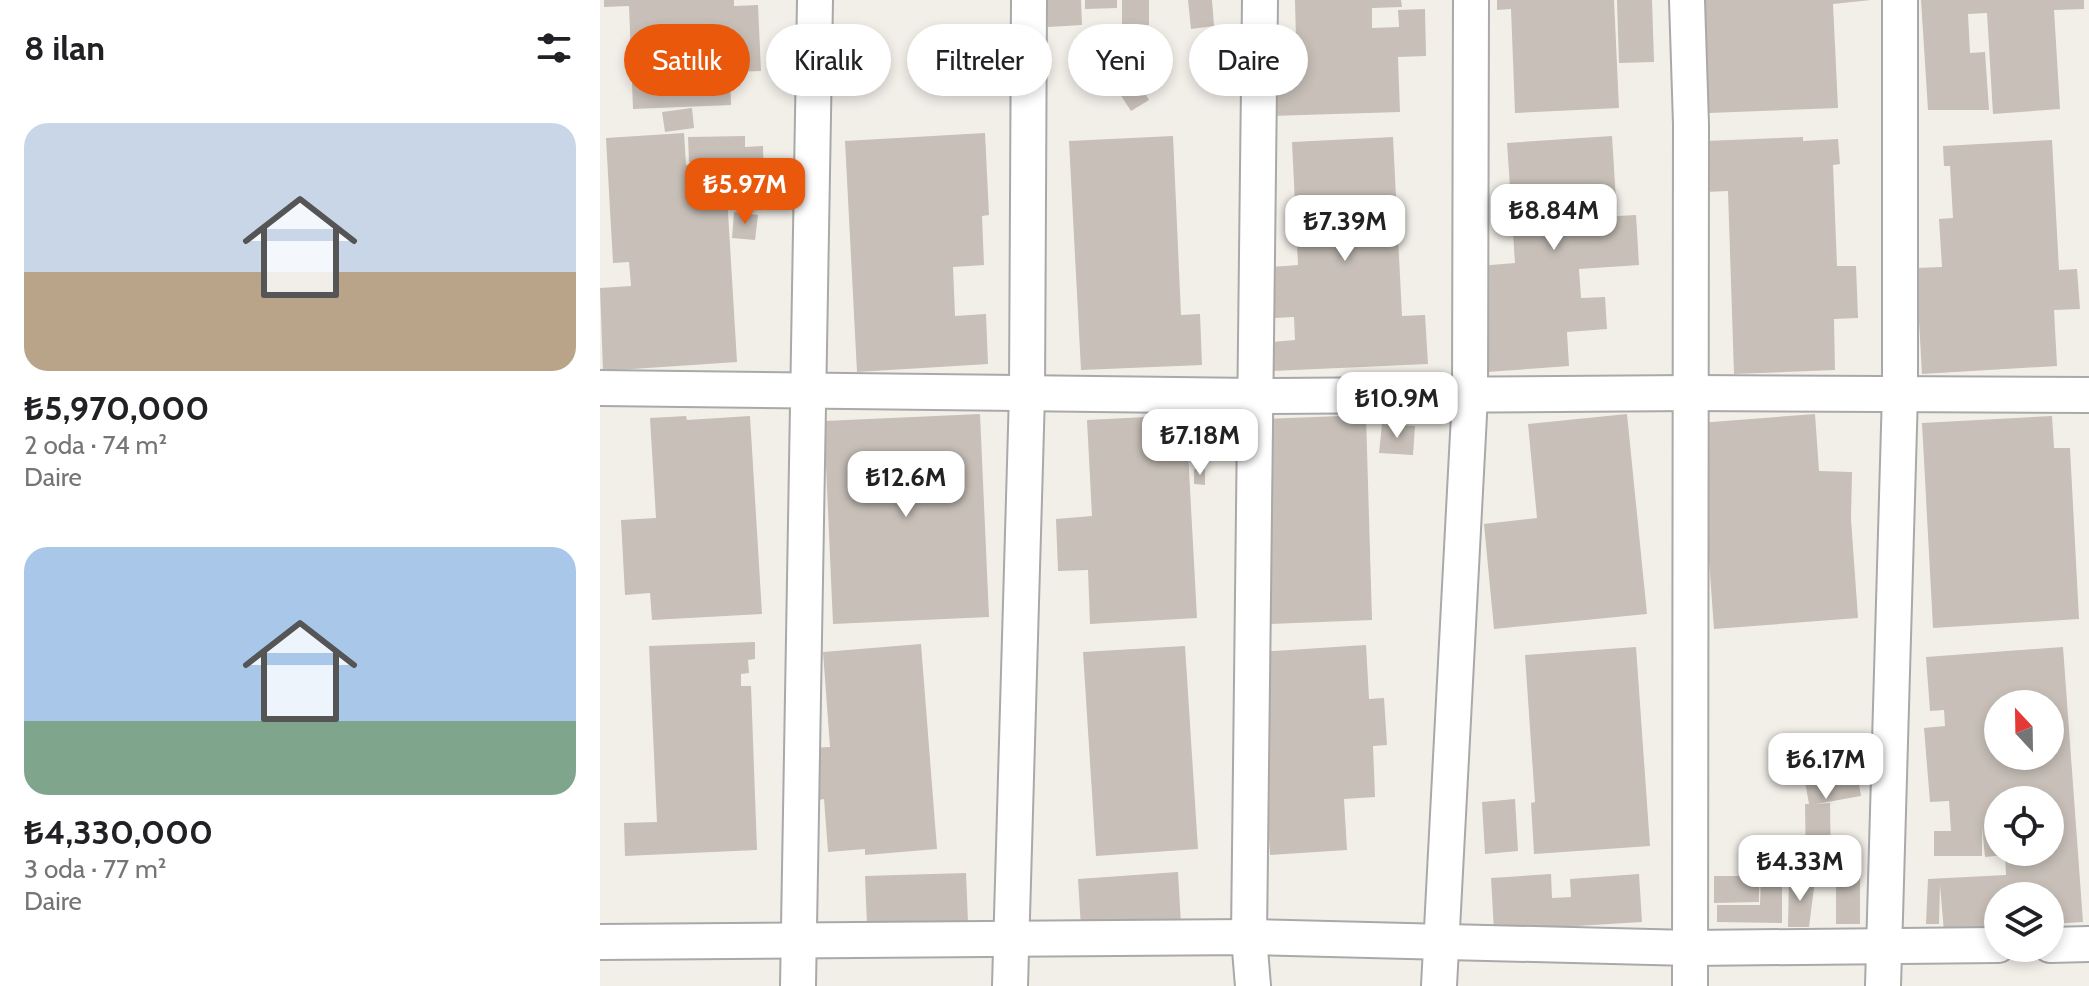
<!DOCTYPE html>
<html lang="tr">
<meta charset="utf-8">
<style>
body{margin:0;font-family:Cabin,sans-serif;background:#f6f6f6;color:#202124;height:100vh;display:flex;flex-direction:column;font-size:30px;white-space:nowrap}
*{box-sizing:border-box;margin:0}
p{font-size:26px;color:#757577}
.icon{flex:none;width:44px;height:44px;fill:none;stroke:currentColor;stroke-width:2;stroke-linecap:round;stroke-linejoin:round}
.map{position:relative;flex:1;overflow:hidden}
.drawer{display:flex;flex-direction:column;background:#fff;width:600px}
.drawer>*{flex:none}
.guide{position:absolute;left:24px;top:24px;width:760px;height:72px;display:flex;gap:16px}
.needle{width:52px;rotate:338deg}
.buttons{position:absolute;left:1384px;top:690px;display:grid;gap:16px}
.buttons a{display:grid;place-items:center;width:80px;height:80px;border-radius:50%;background:#fff;box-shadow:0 4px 12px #0003;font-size:40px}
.price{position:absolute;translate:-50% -68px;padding:0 18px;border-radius:16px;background:#fff;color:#222;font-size:26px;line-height:52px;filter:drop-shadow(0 2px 4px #0008)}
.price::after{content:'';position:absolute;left:50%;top:48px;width:24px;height:18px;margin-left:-12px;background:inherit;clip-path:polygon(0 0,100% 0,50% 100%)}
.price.on{background:#ea580c;color:#fff}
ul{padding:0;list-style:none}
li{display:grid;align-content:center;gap:16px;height:424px;padding:0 24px}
li span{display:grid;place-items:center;height:248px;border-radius:24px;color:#555}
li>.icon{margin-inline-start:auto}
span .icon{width:144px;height:144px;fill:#fffc;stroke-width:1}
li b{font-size:34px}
h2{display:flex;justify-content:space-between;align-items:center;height:96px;padding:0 24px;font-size:34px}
.pill{padding:0 28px;border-radius:36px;background:#fff;box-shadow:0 4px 12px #0003;font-size:28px;line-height:72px}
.pill.on{background:#ea580c;color:#fff}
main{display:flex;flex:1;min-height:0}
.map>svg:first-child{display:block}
.building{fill:#c7bfb8;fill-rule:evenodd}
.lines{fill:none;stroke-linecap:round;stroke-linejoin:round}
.minor-casing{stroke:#a9a9a9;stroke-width:38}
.minor{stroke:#fff;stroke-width:34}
</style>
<main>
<section class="drawer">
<h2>8 ilan<svg class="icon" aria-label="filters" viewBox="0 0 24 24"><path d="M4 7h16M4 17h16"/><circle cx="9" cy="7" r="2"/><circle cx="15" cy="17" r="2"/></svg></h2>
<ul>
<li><span style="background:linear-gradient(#c9d6e8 60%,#b9a48a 0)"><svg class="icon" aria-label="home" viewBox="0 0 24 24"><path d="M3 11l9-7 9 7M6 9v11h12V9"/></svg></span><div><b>₺5,970,000</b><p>2 oda · 74 m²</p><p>Daire</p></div></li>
<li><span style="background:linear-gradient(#a9c7e8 70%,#7fa58c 0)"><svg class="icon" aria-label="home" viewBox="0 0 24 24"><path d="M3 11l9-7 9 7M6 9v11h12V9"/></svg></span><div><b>₺4,330,000</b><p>3 oda · 77 m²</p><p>Daire</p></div></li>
</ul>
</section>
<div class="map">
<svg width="1489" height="986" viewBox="0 0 1489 986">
<rect width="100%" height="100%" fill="#f2efe9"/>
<g class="building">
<polygon points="4,0 134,0 134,6 158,5 161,71 130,72 131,105 33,109 29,6 4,7"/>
<polygon points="447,0 481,0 482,25 448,27"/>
<polygon points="485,0 517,0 517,8 485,9"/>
<rect x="522" y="0" width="27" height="25"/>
<polygon points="588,0 612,0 614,26 591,29"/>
<polygon points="695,0 801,0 802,7 772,8 772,28 799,27 798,10 825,9 826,56 798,57 800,112 669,116 668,84 697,83"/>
<polygon points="897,0 1014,0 1019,108 915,113 911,9 897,10"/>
<polygon points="1017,0 1052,0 1054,62 1019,63"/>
<polygon points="1105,0 1271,0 1233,4 1238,108 1109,113"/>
<polygon points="1321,0 1484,0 1484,9 1454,10 1460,109 1393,114 1387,13 1368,14 1370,53 1385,52 1389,110 1328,110"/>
<polygon points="537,79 549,100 531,111 518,91"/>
<polygon points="92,108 94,128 65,132 62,112"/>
<polygon points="84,133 86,165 125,162 137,362 3,371 0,288 31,286 29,262 13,263 6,138"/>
<polygon points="385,133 389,215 382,216 384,265 353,267 355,316 386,314 388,364 257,372 245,141"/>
<polygon points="145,136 145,147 163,146 164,189 135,190 134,161 89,162 88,137"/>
<polygon points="573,136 581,315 600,314 602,365 481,370 469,141"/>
<polygon points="1012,136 1017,216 1036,215 1039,265 979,269 981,298 1005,297 1007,329 967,332 969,366 887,372 879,266 915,263 907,143"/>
<polygon points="793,137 802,316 825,315 828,364 672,371 671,342 695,340 694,317 674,318 671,267 698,265 692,142"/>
<polygon points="1203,137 1203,141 1238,139 1240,164 1233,165 1237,266 1256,266 1258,318 1234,319 1235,370 1134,374 1128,191 1106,192 1105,141"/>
<polygon points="1452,140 1459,270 1477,269 1480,309 1454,310 1457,366 1322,374 1316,268 1342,267 1339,219 1353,218 1350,166 1344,166 1343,146"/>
<polygon points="134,212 158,215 155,240 132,238"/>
<polygon points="380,414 389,617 233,624 224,421"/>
<polygon points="1027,414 1047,614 894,629 884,524 937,518 928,424"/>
<polygon points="1215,414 1219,471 1252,472 1251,519 1258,618 1114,629 1099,423"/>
<polygon points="586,415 597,618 490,624 488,570 458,571 456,519 492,516 487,420"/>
<polygon points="766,415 772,620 669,624 662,419"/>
<polygon points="86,416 87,420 150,416 162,614 52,620 50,593 25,595 21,520 56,518 50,418"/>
<polygon points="1452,416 1454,448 1470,448 1479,619 1333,628 1322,423"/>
<polygon points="782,424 815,426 813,455 779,453"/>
<polygon points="594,469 605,469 605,485 594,484"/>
<polygon points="155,642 155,659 148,660 149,673 141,674 141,686 151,686 157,850 25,856 24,823 57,822 49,646"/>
<polygon points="321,644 337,849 265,855 265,849 228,852 224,799 214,801 210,748 230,747 223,652"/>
<polygon points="766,645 769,699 784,698 787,745 773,746 775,797 744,799 747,850 670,855 658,652"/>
<polygon points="585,646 598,849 496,856 483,652"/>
<polygon points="1036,647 1050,846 934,854 931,803 935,802 925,655"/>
<path d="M1463 647 1483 922 1450 924V896H1398V928L1344 932 1340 885 1339 924H1326L1328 879 1406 875 1405 855 1385 857 1382 827V856H1334V831H1351L1349 801 1330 802 1324 728 1345 726 1344 710 1330 711 1326 657ZM1398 704H1450V756H1398ZM1398 800H1450V852H1398Z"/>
<polygon points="1253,750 1261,796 1216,804 1230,803 1231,869 1206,869 1205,804 1209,804 1201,759"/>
<polygon points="915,799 918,851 885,854 882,802"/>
<polygon points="578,872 581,924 481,928 478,879"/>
<polygon points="366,873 368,922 267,925 265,876"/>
<polygon points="951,874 952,898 971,897 970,879 1039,874 1042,922 894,931 891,878"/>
<polygon points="1114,876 1159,876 1159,902 1114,903"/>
<polygon points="1161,876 1182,876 1182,923 1117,922 1117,905 1160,905"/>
<rect x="1236" y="879" width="24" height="45"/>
<polygon points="1189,880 1215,880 1209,927 1188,927"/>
</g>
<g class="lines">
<defs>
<g id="minor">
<polyline points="1087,0 1091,124 1090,986"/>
<polyline points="0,388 655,396 1091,393 1489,395"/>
<polyline points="0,942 649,937 1090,948 1398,945"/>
<polyline points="1450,945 1489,944"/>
<polyline points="198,986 215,0"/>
<polyline points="410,986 427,394 429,0"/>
<polyline points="653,986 649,937 660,0"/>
<polyline points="839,986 870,396 871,0"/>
<polyline points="1283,986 1300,393 1300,0"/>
</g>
</defs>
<use href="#minor" class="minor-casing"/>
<use href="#minor" class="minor"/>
</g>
</svg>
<div class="buttons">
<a><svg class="needle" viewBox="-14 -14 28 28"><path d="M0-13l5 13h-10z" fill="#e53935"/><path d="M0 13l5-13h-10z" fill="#757577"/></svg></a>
<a><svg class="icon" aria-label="locate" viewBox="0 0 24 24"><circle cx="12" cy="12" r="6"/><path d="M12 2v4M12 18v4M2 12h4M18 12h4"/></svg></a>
<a><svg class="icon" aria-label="layers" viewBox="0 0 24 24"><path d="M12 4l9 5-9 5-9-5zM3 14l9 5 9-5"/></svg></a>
</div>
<b class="price on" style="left:145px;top:226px">₺5.97M</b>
<b class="price" style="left:954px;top:252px">₺8.84M</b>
<b class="price" style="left:745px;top:263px">₺7.39M</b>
<b class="price" style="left:797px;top:440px">₺10.9M</b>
<b class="price" style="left:600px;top:477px">₺7.18M</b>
<b class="price" style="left:306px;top:519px">₺12.6M</b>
<b class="price" style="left:1226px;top:801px">₺6.17M</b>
<b class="price" style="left:1200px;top:903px">₺4.33M</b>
<div class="guide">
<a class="pill on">Satılık</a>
<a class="pill">Kiralık</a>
<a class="pill">Filtreler</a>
<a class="pill">Yeni</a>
<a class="pill">Daire</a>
</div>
</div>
</main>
